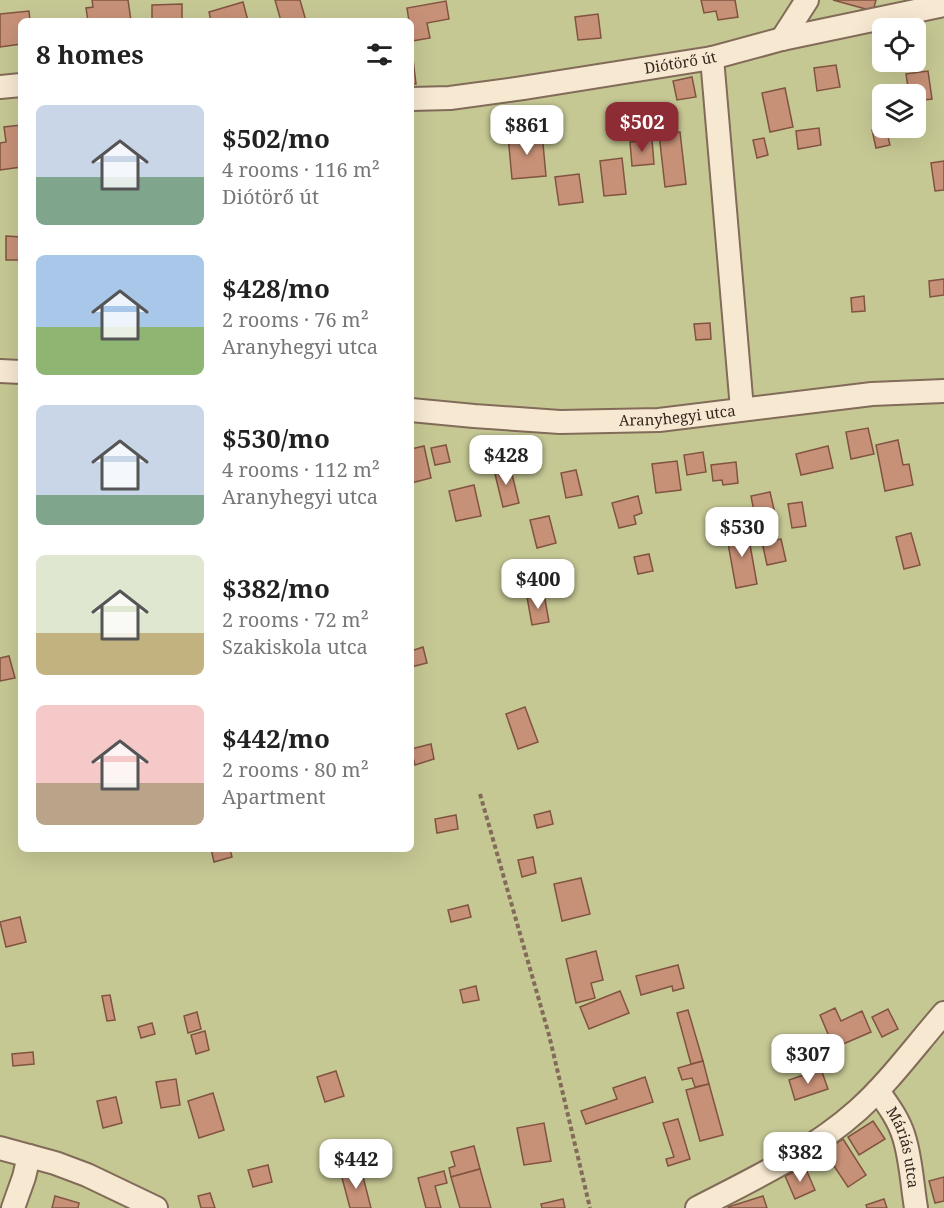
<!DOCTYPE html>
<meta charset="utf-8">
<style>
body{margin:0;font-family:"Noto Serif",serif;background:#f6f6f6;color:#222;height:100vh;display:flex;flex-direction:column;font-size:22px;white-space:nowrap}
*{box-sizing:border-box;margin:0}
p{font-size:20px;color:#767676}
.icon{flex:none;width:33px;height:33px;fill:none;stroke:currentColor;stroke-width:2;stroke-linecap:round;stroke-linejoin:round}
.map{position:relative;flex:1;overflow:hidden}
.panel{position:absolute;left:18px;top:18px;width:396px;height:834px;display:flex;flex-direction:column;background:#fff;border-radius:9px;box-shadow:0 6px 24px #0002}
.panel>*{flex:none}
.buttons{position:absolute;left:872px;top:18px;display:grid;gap:12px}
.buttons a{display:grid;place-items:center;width:54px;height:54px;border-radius:9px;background:#fff;box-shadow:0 6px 24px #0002;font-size:30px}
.price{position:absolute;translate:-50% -51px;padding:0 14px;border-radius:12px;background:#fff;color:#222;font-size:20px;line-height:39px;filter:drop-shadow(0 2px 3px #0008)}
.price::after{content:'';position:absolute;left:50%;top:36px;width:18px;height:14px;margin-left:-9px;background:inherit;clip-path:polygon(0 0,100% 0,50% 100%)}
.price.selected{background:#8e2c35;color:#fff}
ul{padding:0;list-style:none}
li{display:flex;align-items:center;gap:18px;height:150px;padding:0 18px}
li span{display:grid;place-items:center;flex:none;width:168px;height:120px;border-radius:9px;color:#555}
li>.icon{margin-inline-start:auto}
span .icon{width:72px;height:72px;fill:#fffc;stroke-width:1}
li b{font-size:26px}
h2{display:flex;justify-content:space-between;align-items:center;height:72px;padding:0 18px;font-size:26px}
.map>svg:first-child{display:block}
.green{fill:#c6c894;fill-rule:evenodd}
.building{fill:#c79177;stroke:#805440;stroke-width:1.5}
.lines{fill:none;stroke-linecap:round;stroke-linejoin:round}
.minor-casing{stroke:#826b58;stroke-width:26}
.path{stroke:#826b58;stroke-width:4;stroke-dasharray:4.5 3;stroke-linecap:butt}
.minor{stroke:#f6e8d1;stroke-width:22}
.labels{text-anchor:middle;stroke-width:4.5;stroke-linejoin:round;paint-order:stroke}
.street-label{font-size:15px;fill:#33251c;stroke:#f3e5ce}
</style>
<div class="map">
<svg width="944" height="1208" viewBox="0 0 944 1208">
<rect width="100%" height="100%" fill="#ebdabf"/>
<path class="green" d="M0 0H944V1208H0ZM21 21H411V849H21ZM882 28H915V62H882ZM882 94H915V128H882Z"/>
<g class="building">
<polygon points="92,0 128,0 131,21 88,21 86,8 93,7"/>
<polygon points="275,0 300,0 306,21 281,21"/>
<polygon points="701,0 735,0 738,17 718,20 716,11 704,13"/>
<polygon points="833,0 876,0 873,11"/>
<polygon points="446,1 449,19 427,23 430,38 412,41 411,21 409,21 407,8"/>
<polygon points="243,2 248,21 211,21 209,12"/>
<polygon points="182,4 182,21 152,21 152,5"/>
<polygon points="29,11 30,21 21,21 21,44 0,47 0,14"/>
<polygon points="598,14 601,38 578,40 575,17"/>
<polygon points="411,59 413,59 416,84 411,84"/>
<polygon points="836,65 840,87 817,91 814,68"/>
<polygon points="928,71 932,99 915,101 915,94 909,94 906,74"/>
<polygon points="692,77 696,97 677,100 673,81"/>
<polygon points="785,88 793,127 770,132 762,93"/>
<polygon points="21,125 21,167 0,170 0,143 6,142 4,127"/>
<polygon points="882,127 886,128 890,145 876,148 872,130"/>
<polygon points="819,128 821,145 798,149 796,131"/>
<polygon points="680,132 686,184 665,187 659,134"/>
<polygon points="542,133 546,176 512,179 508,136"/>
<polygon points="764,138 768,155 757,158 753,140"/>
<polygon points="652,140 654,164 632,166 630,142"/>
<polygon points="622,158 626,194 604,196 600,161"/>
<polygon points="944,161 944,190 935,191 931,163"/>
<polygon points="579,174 583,202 559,205 555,177"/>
<polygon points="6,236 21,237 21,260 6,260"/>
<polygon points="944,279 944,295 930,297 929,281"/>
<polygon points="864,296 865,311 852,312 851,298"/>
<polygon points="710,323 711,339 696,340 694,324"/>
<polygon points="868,428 874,454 851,459 846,432"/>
<polygon points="898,440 903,465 909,464 913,485 885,491 876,445"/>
<polygon points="446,445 450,462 435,465 431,448"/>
<polygon points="424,446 431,478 411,483 411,449"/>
<polygon points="828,446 833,468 801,475 796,454"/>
<polygon points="703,452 706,472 687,475 684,455"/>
<polygon points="677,461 681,490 656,493 652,464"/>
<polygon points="736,462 738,483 723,485 722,480 713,481 711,465"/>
<polygon points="510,466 519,503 503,507 494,470"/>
<polygon points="576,470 582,495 566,498 561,473"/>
<polygon points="474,485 481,516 456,521 449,491"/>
<polygon points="770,492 777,522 757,527 751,496"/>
<polygon points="638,496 642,513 634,516 636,524 619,528 612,503"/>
<polygon points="802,502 806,526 792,528 788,504"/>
<polygon points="549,516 556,543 537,548 530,520"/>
<polygon points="747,528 757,584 736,588 726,532"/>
<polygon points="911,533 920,565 904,569 896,537"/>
<polygon points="781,539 786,561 767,565 762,542"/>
<polygon points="649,554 653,571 638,574 634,557"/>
<polygon points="544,594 549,622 532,625 527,597"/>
<polygon points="423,647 427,663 411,667 411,651"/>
<polygon points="9,656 15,678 0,681 0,658"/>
<polygon points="525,707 538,742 518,749 506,714"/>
<polygon points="431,744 434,759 415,765 411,749"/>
<polygon points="550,811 553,824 537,828 534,815"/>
<polygon points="456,815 458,829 437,833 435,819"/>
<polygon points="211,849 230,849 232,857 214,862"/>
<polygon points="533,857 536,873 522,877 518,860"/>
<polygon points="581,878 590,914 562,921 554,884"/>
<polygon points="468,905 471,917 451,922 448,910"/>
<polygon points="20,917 26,942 6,947 0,922"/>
<polygon points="596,951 603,980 591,983 595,998 576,1003 566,959"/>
<polygon points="678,965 684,988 673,991 672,986 641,995 636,976"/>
<polygon points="476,986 479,1000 463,1003 460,990"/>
<polygon points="620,991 629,1013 589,1029 580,1007"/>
<polygon points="110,995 115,1020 107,1021 102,996"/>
<polygon points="835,1008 841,1021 862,1011 871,1032 834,1048 820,1015"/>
<polygon points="888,1009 898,1029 882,1037 872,1017"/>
<polygon points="688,1010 703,1061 691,1064 677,1013"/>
<polygon points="197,1012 201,1029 188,1033 184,1016"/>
<polygon points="152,1023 155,1034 141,1038 138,1027"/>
<polygon points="205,1031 209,1050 196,1054 191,1035"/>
<polygon points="33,1052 34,1064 13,1066 12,1054"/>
<polygon points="703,1061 709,1084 695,1087 692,1078 682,1080 678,1068"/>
<polygon points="821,1069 828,1089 795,1100 789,1080"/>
<polygon points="336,1071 344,1096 325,1102 317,1077"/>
<polygon points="645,1077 653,1102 586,1124 581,1111 617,1099 613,1088"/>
<polygon points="176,1079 180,1105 161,1108 156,1082"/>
<polygon points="709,1084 723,1135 700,1141 686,1090"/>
<polygon points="213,1093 224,1130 199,1138 188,1101"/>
<polygon points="116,1097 122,1123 103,1128 97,1101"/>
<polygon points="678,1119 690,1159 668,1166 666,1159 674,1157 663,1123"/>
<polygon points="873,1121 885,1139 859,1155 848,1137"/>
<polygon points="544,1123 551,1161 524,1165 517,1128"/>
<polygon points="843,1139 866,1175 848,1187 824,1151"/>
<polygon points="474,1146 480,1169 451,1177 449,1168 455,1166 451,1152"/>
<polygon points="268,1165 272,1182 253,1187 248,1170"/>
<polygon points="805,1167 815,1190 795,1199 785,1176"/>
<polygon points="361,1169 371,1208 350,1208 341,1174"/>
<polygon points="480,1169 491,1208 460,1208 451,1177"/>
<polygon points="444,1171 447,1183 435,1186 441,1208 426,1208 418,1178"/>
<polygon points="944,1177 944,1201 935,1203 929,1181"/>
<polygon points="210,1193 215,1208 201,1208 198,1196"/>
<polygon points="55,1196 79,1203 78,1208 52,1208"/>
<polygon points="763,1196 767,1208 729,1208 728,1207"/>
<polygon points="563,1199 565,1208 542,1208 541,1204"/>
<polygon points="884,1199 887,1208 867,1208 866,1205"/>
</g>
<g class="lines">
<defs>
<g id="minor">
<polyline points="782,39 807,0"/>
<polyline points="712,58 742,409"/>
<polyline points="0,87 21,85"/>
<path id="s1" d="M411 99 450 98 523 88 712 58 782 39 944 5"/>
<polyline points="0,371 21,372"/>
<path id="s2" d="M411 410 474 416 560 422 659 420 872 394 944 391"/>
<path id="s3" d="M878 1091C888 1105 899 1120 904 1137 911 1159 912 1184 916 1208"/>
<polyline points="0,1148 55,1163 87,1175 156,1208"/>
<polyline points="13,1208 24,1177 29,1156"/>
<path d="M697 1208C753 1179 811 1152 858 1110 890 1081 916 1045 944 1013"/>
</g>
</defs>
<use href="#minor" class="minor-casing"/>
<polyline class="path" points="480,794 549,1035 590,1208"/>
<use href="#minor" class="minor"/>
</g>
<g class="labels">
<g class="street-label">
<text dy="5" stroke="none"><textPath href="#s1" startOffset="272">Diótörő út</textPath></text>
<text dy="5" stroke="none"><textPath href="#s2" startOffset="267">Aranyhegyi utca</textPath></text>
<text dy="5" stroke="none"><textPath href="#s3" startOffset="63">Máriás utca</textPath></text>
</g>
</g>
</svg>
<div class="buttons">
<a><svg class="icon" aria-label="locate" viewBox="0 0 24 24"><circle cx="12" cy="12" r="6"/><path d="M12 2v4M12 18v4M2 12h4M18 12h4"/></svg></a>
<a><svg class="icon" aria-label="layers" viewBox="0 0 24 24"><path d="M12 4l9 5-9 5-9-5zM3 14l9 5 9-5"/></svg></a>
</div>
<b class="price selected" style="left:642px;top:153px">$502</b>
<b class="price" style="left:527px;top:156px">$861</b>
<b class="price" style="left:506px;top:486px">$428</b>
<b class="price" style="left:742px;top:558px">$530</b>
<b class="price" style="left:538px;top:610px">$400</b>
<b class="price" style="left:808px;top:1085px">$307</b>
<b class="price" style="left:800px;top:1183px">$382</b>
<b class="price" style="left:356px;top:1190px">$442</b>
<section class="panel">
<h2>8 homes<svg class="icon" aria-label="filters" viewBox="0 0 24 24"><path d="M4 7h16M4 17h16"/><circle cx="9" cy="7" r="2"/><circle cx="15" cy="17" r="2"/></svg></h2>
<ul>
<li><span style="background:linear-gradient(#c9d6e8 60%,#7fa58c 0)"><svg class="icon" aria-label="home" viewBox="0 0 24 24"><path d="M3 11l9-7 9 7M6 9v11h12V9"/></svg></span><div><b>$502/mo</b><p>4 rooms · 116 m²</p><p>Diótörő út</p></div></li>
<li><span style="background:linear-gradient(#a9c7e8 60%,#8fb573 0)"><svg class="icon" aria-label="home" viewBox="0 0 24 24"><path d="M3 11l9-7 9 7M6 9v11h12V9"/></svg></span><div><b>$428/mo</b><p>2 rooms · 76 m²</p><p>Aranyhegyi utca</p></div></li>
<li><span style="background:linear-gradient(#c9d6e8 75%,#7fa58c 0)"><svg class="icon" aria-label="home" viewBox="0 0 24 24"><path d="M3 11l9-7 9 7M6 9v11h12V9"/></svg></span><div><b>$530/mo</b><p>4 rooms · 112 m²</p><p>Aranyhegyi utca</p></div></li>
<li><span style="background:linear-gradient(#dfe7d0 65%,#c2b280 0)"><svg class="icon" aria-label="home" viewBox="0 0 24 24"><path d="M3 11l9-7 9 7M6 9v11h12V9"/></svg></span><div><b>$382/mo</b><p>2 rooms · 72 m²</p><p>Szakiskola utca</p></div></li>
<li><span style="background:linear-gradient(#f6c9c9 65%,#b9a48a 0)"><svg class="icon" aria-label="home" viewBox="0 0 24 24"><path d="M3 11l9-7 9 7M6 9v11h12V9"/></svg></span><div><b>$442/mo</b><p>2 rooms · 80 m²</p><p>Apartment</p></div></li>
</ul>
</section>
</div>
